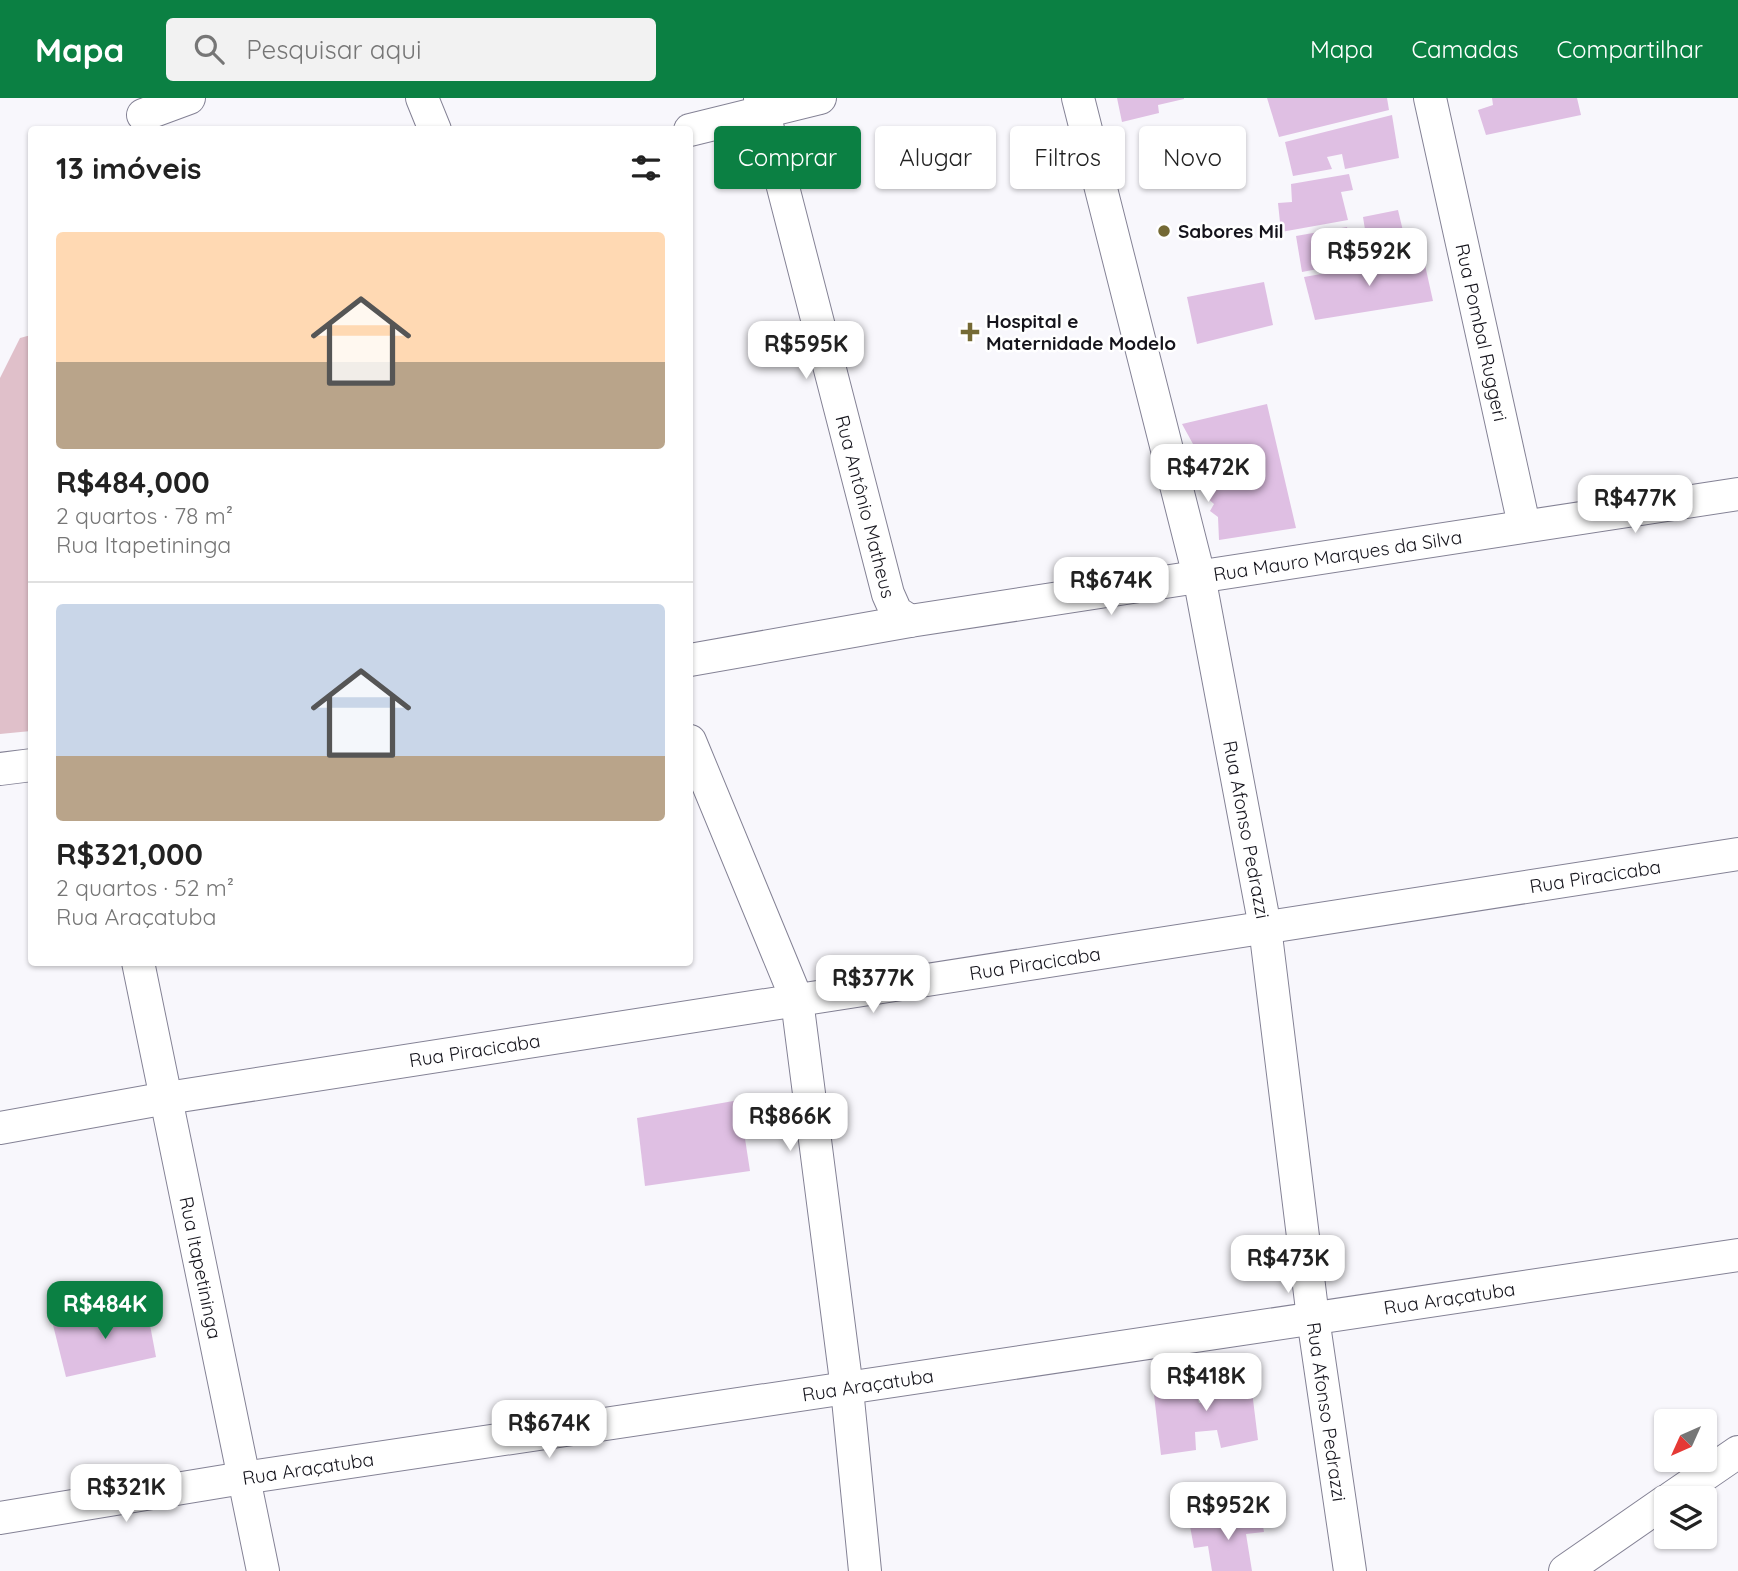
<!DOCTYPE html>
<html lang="pt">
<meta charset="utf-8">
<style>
body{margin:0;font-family:Quicksand,sans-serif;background:#f2f2f2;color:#222;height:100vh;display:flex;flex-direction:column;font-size:26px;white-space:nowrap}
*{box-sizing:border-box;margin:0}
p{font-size:23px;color:#767676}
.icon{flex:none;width:38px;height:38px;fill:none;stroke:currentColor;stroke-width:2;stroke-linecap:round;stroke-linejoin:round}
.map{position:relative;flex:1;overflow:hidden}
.panel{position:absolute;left:28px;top:28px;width:665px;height:840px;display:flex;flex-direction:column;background:#fff;border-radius:7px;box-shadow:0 2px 5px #0004}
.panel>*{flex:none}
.guide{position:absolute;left:714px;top:28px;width:665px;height:63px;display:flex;gap:14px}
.needle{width:46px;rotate:225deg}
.controls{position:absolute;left:1654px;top:1311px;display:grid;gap:14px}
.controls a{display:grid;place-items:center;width:63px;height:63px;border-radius:7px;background:#fff;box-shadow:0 2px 5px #0004;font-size:35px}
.price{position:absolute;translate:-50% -60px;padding:0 16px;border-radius:14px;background:#fff;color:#222;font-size:23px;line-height:46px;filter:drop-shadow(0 2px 4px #0008)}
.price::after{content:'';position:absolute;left:50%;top:42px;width:21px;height:16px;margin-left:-10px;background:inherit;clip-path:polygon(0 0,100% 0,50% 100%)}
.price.selected{background:#0b8043;color:#fff}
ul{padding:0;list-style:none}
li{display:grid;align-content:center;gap:14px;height:371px;padding:0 28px}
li+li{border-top:2px solid #e0e0e0}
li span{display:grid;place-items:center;height:217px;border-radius:7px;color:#555}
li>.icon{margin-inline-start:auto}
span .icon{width:126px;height:126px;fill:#fffc;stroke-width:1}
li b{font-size:30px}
h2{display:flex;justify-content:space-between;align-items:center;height:84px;padding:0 28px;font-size:30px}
.pill{padding:0 24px;border-radius:7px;background:#fff;box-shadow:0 2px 5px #0004;font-size:24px;line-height:63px}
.pill.selected{background:#0b8043;color:#fff}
header{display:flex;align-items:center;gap:42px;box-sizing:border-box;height:98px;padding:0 35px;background:#0b8043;color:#fff}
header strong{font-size:33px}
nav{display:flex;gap:38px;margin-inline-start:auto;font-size:24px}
.search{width:490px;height:63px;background:#f2f2f2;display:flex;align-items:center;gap:18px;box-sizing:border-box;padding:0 24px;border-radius:7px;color:#767676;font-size:26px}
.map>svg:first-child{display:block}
.green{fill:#e0c0ca}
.building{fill:#dfbfe3}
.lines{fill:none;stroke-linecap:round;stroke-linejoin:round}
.street-casing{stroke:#848295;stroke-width:34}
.street{stroke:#fff;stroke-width:32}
.poi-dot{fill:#746935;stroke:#fff;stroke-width:2.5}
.labels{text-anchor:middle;stroke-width:5;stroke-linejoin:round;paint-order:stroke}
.poi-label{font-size:19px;font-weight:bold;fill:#15141c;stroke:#fff;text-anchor:start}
.street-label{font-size:19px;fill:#15141c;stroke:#fff}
</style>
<header>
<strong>Mapa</strong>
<div class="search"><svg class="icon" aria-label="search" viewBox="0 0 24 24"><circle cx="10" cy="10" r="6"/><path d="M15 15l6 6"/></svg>Pesquisar aqui</div>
<nav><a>Mapa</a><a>Camadas</a><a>Compartilhar</a></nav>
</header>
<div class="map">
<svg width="1738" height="1473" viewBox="0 0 1738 1473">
<rect width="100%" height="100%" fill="#f8f7fc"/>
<polygon class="green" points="31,237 31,633 0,636 0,280 20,240"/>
<g class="building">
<polygon points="1117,0 1184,0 1184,1 1158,7 1159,15 1122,24"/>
<polygon points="1267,0 1387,0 1389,12 1279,39"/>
<polygon points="1492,0 1577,0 1581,17 1486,37 1478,12 1493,7"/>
<polygon points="1392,17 1399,60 1345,71 1342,56 1327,59 1332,71 1293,78 1285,44"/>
<polygon points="1349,76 1353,92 1341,94 1348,122 1281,134 1278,105 1292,104 1291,86"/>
<polygon points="1398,112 1408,154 1302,174 1296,138 1347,129 1350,143 1367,144 1363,119"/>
<polygon points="1423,158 1433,203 1315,222 1304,179"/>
<polygon points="1264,184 1273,227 1197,246 1187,199"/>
<polygon points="1267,306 1296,430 1219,442 1218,419 1210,413 1214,406 1206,399 1193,346 1182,326"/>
<polygon points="739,1002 750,1073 645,1088 637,1020"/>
<polygon points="146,1206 156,1259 66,1279 53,1227"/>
<polygon points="1249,1269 1258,1342 1221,1350 1217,1332 1195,1334 1196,1352 1161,1357 1153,1288 1194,1284 1199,1305 1212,1301 1213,1279"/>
<polygon points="1261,1417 1264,1434 1246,1436 1252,1473 1212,1473 1208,1448 1194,1450 1190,1428"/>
</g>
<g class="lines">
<defs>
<g id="street">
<polyline points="422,0 435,32"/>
<path id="s1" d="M760 0 888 496 896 514 910 523"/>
<path id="s2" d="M1078 0 1199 478 1265 829 1313 1220 1350 1473"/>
<path id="s3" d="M1430 0 1524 427"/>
<polyline points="143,17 189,0"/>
<polyline points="690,32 820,0"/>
<path id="s4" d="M690 562 910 523 1738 396"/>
<polyline points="690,643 797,902 847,1291 865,1473"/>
<polyline points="0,671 32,667"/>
<path id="s5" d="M138 864 263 1473"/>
<path id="s6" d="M0 1030 167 1000 1738 756"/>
<polyline points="1671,1400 1738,1354"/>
<path id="s7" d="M0 1420 243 1380 1738 1157"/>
<polyline points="1565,1473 1666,1403"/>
</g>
</defs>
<use href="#street" class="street-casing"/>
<use href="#street" class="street"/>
</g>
<g class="poi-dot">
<circle cx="1164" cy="133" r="7"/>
<path d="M966.5 223.5h7v7h7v7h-7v7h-7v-7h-7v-7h7z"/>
</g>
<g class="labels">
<g class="poi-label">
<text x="1178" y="140">Sabores Mil</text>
<text x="986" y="230">Hospital e<tspan x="986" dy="22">Maternidade Modelo</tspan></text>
</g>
<g class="street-label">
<text dy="7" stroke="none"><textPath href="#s3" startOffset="240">Rua Pombal Ruggeri</textPath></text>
<text dy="7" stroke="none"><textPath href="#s1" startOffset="422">Rua Antônio Matheus</textPath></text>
<text dy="7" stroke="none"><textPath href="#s4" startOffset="656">Rua Mauro Marques da Silva</textPath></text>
<text dy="7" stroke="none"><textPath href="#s2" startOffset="751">Rua Afonso Pedrazzi</textPath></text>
<text dy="7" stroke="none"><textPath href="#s6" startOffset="1615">Rua Piracicaba</textPath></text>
<text dy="7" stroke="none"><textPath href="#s6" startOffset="1048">Rua Piracicaba</textPath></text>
<text dy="7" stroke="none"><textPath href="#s6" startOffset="481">Rua Piracicaba</textPath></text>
<text dy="7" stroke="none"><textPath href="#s5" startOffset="312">Rua Itapetininga</textPath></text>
<text dy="7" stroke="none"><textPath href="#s7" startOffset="1466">Rua Araçatuba</textPath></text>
<text dy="7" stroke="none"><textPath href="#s7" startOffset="878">Rua Araçatuba</textPath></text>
<text dy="7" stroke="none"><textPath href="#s2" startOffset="1339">Rua Afonso Pedrazzi</textPath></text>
<text dy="7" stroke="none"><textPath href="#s7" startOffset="312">Rua Araçatuba</textPath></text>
</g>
</g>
</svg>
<div class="controls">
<a><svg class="needle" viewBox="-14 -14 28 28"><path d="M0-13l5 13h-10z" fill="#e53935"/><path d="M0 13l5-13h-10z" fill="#767676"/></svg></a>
<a><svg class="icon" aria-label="layers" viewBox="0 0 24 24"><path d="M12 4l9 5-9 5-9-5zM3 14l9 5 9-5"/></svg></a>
</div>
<b class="price" style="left:1369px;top:190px">R$592K</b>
<b class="price" style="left:806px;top:283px">R$595K</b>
<b class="price" style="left:1208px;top:406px">R$472K</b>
<b class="price" style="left:1635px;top:437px">R$477K</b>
<b class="price" style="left:1111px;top:519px">R$674K</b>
<b class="price" style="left:873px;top:917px">R$377K</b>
<b class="price" style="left:790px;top:1055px">R$866K</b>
<b class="price" style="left:1288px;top:1197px">R$473K</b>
<b class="price selected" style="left:105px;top:1243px">R$484K</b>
<b class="price" style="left:1206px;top:1315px">R$418K</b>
<b class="price" style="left:549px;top:1362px">R$674K</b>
<b class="price" style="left:126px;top:1426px">R$321K</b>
<b class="price" style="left:1228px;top:1444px">R$952K</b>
<div class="guide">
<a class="pill selected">Comprar</a>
<a class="pill">Alugar</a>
<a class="pill">Filtros</a>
<a class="pill">Novo</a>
</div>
<section class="panel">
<h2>13 imóveis<svg class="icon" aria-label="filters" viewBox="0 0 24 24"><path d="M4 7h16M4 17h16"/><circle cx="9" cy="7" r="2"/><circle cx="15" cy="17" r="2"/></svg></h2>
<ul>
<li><span style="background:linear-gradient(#ffd9b3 60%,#b9a48a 0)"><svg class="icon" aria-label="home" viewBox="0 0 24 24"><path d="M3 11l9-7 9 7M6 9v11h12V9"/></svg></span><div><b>R$484,000</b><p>2 quartos · 78 m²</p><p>Rua Itapetininga</p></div></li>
<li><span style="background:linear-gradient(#c9d6e8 70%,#b9a48a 0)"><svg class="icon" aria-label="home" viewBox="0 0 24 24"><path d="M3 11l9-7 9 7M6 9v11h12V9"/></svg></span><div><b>R$321,000</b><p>2 quartos · 52 m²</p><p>Rua Araçatuba</p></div></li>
</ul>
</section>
</div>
